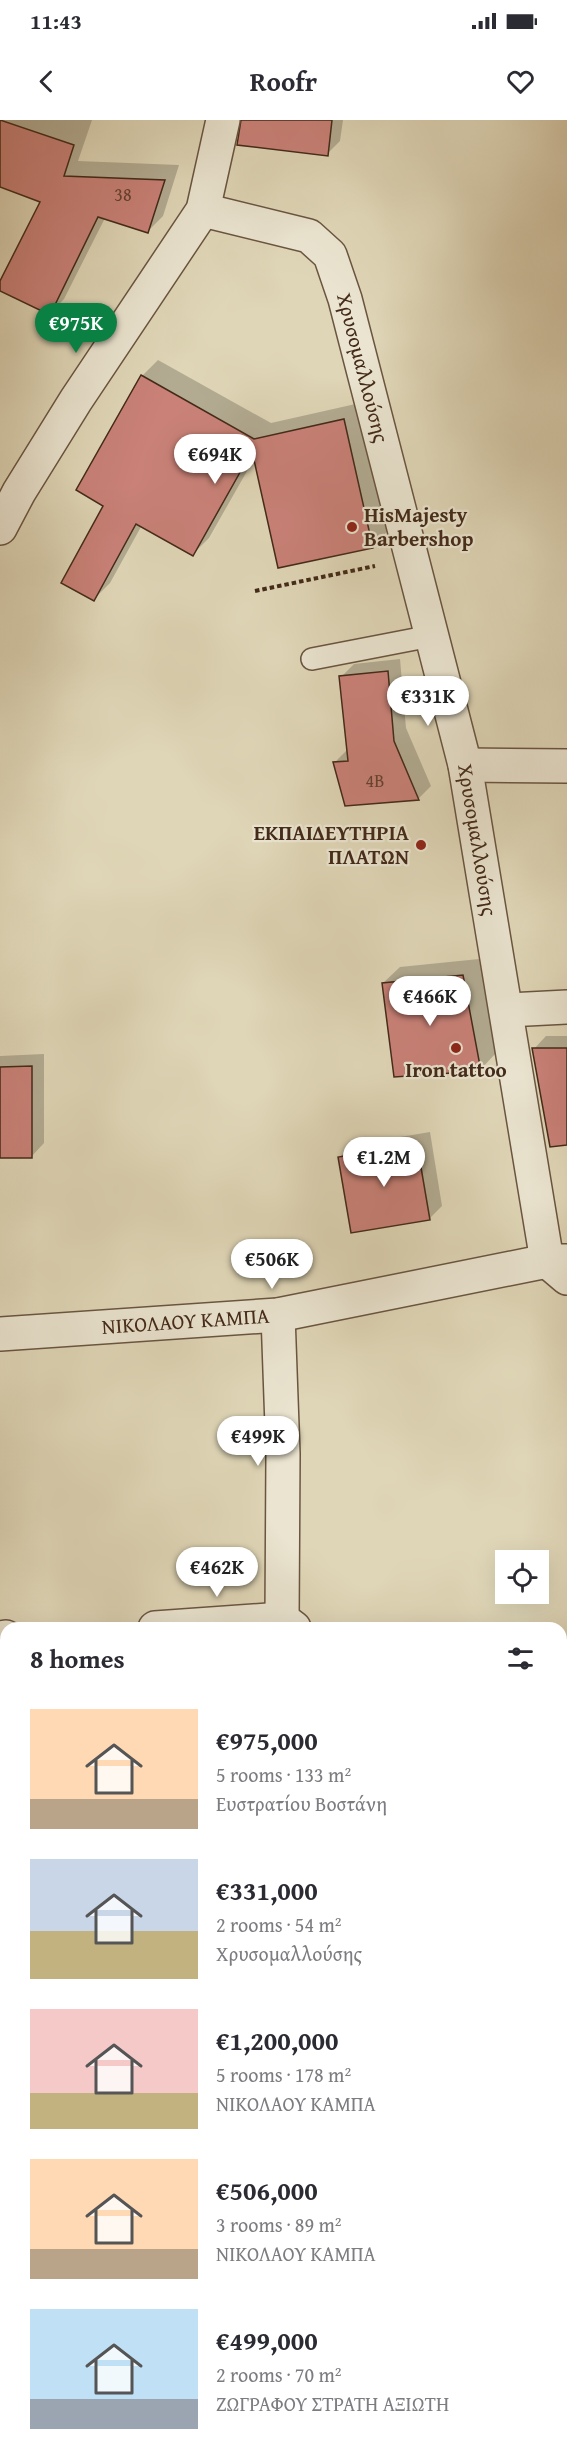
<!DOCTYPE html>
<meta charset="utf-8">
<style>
body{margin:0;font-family:"Gentium Book Plus",serif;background:#f7f7f7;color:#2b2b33;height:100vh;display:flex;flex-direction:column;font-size:22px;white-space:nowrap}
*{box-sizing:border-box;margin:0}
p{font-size:20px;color:#7c7c81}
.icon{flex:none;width:33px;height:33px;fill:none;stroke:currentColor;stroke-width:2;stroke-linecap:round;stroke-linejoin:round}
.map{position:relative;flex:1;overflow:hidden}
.side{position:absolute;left:0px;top:1502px;width:567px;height:836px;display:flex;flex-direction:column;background:#fff;border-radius:18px 18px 0 0;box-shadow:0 6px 24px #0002}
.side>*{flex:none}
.controls{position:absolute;left:495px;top:1430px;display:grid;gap:12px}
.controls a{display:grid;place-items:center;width:54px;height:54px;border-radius:0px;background:#fff;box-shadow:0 6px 24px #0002;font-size:30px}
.price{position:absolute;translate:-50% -51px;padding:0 14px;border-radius:21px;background:#fff;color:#222;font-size:20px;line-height:39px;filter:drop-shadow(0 2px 3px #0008)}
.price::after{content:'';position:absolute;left:50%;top:36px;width:18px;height:14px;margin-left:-9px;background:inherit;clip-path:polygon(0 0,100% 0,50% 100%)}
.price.current{background:#0b8043;color:#fff}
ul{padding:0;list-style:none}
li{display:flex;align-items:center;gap:18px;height:150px;padding:0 30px}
li span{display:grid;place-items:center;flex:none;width:168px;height:120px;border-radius:0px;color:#555}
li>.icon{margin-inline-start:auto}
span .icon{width:72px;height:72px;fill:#fffc;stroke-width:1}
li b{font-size:26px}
h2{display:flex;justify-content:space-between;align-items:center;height:72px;padding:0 30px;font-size:26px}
.status{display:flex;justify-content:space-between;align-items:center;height:42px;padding:0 30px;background:#fff;direction:ltr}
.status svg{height:16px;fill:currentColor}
header{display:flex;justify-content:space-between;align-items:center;height:78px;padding:0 30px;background:#fff;font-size:27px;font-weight:600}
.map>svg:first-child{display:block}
.shadow{fill:#0003}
.building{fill:#c98178;stroke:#432a19;stroke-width:1.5}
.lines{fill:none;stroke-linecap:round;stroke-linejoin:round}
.service-casing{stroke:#6a5540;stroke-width:24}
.minor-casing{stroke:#6a5540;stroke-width:36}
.tertiary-casing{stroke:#6a5540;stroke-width:36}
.path{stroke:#432a19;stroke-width:4;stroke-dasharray:4.5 3;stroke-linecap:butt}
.service{stroke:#eae4d0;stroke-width:21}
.minor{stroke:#eae4d0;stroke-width:33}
.tertiary{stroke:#eae4d0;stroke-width:33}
.poi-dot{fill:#8f2418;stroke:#eae4d0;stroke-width:2}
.labels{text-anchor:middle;stroke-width:4.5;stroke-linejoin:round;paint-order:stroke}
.number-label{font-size:18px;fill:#644031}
.street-label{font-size:21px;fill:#432a19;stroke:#eae4d0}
.poi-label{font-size:21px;font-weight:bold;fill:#432a19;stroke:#eae4d0;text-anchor:start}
</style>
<div class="status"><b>11:43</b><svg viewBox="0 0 49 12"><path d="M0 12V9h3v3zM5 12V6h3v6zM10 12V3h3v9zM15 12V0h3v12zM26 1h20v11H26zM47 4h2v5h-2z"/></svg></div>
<header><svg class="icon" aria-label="back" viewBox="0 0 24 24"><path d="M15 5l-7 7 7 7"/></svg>Roofr<svg class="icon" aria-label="heart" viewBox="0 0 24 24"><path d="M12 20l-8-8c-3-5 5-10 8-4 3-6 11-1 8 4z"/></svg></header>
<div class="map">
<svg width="567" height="2336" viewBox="0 0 567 2336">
<rect width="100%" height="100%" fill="#dfd6b7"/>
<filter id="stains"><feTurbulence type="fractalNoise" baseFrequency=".00333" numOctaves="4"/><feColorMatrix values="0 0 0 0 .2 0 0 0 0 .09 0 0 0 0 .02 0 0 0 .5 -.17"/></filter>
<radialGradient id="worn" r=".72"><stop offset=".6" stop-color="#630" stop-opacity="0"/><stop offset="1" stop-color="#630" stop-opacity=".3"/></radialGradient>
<g class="shadow">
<polygon points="0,0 92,0 78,41 179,45 163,96 148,111 105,98 64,179 49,194 0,170 0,164 42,81 0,65"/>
<polygon points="257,0 343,0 340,21 327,34"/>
<polygon points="158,240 271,303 360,283 389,410 372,426 255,337 209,418 193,434 142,405 110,463 94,479 105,385 142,256"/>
<polygon points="400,539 406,608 431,666 419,678 346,684 334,643 348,629 341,557 354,544"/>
<polygon points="479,839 497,932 481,949 395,956 383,863 400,847"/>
<polygon points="546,916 567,916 567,990 534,929"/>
<polygon points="44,934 44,1023 32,1036 0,1037 0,936"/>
<polygon points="430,1012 442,1086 430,1098 340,1037 353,1025"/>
<polygon points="561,1520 567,1525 567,1634 561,1629"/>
<polygon points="6,1818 6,1849 0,1845 0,1834"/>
<polygon points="6,2203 6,2289 0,2290 0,2204"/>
<polygon points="567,2315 567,2336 552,2336 556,2331 561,2331 561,2323"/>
<polygon points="22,2331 75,2331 76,2336 23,2336"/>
<polygon points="337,2331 361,2331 356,2336 343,2336"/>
<polygon points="459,2331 482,2331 489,2336 454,2336"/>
</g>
<g class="building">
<polygon points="0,0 74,25 64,56 165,60 148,113 98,97 50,195 0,171 0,161 40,82 0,67"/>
<polygon points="241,0 332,0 328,36 237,25"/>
<polygon points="141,255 254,319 344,299 373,428 278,448 252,331 193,436 136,404 94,481 61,463 103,386 76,370"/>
<polygon points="388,551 394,621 419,680 345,686 333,642 348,641 339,556"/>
<polygon points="463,855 481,951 394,957 382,863"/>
<polygon points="532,928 567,928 567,1025 550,1027"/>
<polygon points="32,946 32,1038 0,1038 0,947"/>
<polygon points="417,1024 430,1100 351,1113 338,1037"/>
</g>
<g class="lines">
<defs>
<polyline id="service" points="312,539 431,516"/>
<g id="minor">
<path id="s1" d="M203 90 309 116 330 135 345 179 465 645 547 1141 567 1158"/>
<polyline points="465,645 567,646"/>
<polyline points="506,890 567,887"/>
<polyline points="278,1195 283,1334 282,1499"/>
<path id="s2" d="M0 1214 278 1195 547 1141H567"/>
<polyline points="155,1508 282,1499 294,1508"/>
<polyline points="0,1518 6,1517"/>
<polyline points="561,1710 567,1714"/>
<polyline points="561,1801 567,1795"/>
<polyline points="0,1886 6,1890"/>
<polyline points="519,2331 525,2336"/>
<polyline points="160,2336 161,2331"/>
</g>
<polyline id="tertiary" points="0,408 19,372 76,280 203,90 223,0"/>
</defs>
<use href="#service" class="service-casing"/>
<use href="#minor" class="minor-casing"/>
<use href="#tertiary" class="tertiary-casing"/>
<g class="path">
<polyline points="255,471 375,446"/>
<polyline points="0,2187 6,2190"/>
</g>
<use href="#service" class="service"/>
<use href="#minor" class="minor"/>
<use href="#tertiary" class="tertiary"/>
</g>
<g class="poi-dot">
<circle cx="352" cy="407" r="6"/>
<circle cx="421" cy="725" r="6"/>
<circle cx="456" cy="928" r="6"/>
</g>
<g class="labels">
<g class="number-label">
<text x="123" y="81">38</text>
<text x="375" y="667">4Β</text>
</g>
<g class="street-label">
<text dy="7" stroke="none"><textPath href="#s1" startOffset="255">Χρυσομαλλούσης</textPath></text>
<text dy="7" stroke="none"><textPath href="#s1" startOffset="741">Χρυσομαλλούσης</textPath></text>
<text dy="7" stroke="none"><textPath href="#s2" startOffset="186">ΝΙΚΟΛΑΟΥ ΚΑΜΠΑ</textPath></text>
</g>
<g class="poi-label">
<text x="364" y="402">HisMajesty<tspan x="364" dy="24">Barbershop</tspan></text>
<text x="409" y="720" text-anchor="end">ΕΚΠΑΙΔΕΥΤΗΡΙΑ<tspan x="409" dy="24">ΠΛΑΤΩΝ</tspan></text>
<text x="456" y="957" text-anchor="middle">Iron tattoo</text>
</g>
</g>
<rect width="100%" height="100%" filter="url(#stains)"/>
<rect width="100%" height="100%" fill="url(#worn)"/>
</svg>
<div class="controls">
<a><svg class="icon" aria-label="locate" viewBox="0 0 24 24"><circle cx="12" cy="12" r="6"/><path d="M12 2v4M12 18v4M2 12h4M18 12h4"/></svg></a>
</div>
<b class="price current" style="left:76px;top:234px">€975K</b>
<b class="price" style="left:215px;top:365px">€694K</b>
<b class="price" style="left:428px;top:607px">€331K</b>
<b class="price" style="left:430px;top:907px">€466K</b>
<b class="price" style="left:384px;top:1068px">€1.2M</b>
<b class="price" style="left:272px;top:1170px">€506K</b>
<b class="price" style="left:258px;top:1347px">€499K</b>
<b class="price" style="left:217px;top:1478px">€462K</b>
<section class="side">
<h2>8 homes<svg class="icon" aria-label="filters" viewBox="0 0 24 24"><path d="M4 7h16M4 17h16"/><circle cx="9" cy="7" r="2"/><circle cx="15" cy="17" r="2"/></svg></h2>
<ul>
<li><span style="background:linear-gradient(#ffd9b3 75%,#b9a48a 0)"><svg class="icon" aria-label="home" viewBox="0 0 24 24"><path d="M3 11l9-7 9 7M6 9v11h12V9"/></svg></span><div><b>€975,000</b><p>5 rooms · 133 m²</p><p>Ευστρατίου Βοστάνη</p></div></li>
<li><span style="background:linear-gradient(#c9d6e8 60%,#c2b280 0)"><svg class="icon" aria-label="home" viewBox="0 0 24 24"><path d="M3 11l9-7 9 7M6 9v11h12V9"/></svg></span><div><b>€331,000</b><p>2 rooms · 54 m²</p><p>Χρυσομαλλούσης</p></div></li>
<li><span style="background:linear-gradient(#f6c9c9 70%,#c2b280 0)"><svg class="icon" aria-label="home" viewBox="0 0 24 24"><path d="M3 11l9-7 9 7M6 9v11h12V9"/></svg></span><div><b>€1,200,000</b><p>5 rooms · 178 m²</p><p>ΝΙΚΟΛΑΟΥ ΚΑΜΠΑ</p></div></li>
<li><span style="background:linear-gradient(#ffd9b3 75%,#b9a48a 0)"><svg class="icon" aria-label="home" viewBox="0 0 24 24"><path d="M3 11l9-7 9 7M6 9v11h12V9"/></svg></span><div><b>€506,000</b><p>3 rooms · 89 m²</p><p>ΝΙΚΟΛΑΟΥ ΚΑΜΠΑ</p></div></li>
<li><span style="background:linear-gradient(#bfe0f5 75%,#9aa5b1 0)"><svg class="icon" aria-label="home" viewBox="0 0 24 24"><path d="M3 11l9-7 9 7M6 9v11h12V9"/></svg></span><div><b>€499,000</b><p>2 rooms · 70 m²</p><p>ΖΩΓΡΑΦΟΥ ΣΤΡΑΤΗ ΑΞΙΩΤΗ</p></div></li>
</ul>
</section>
</div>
